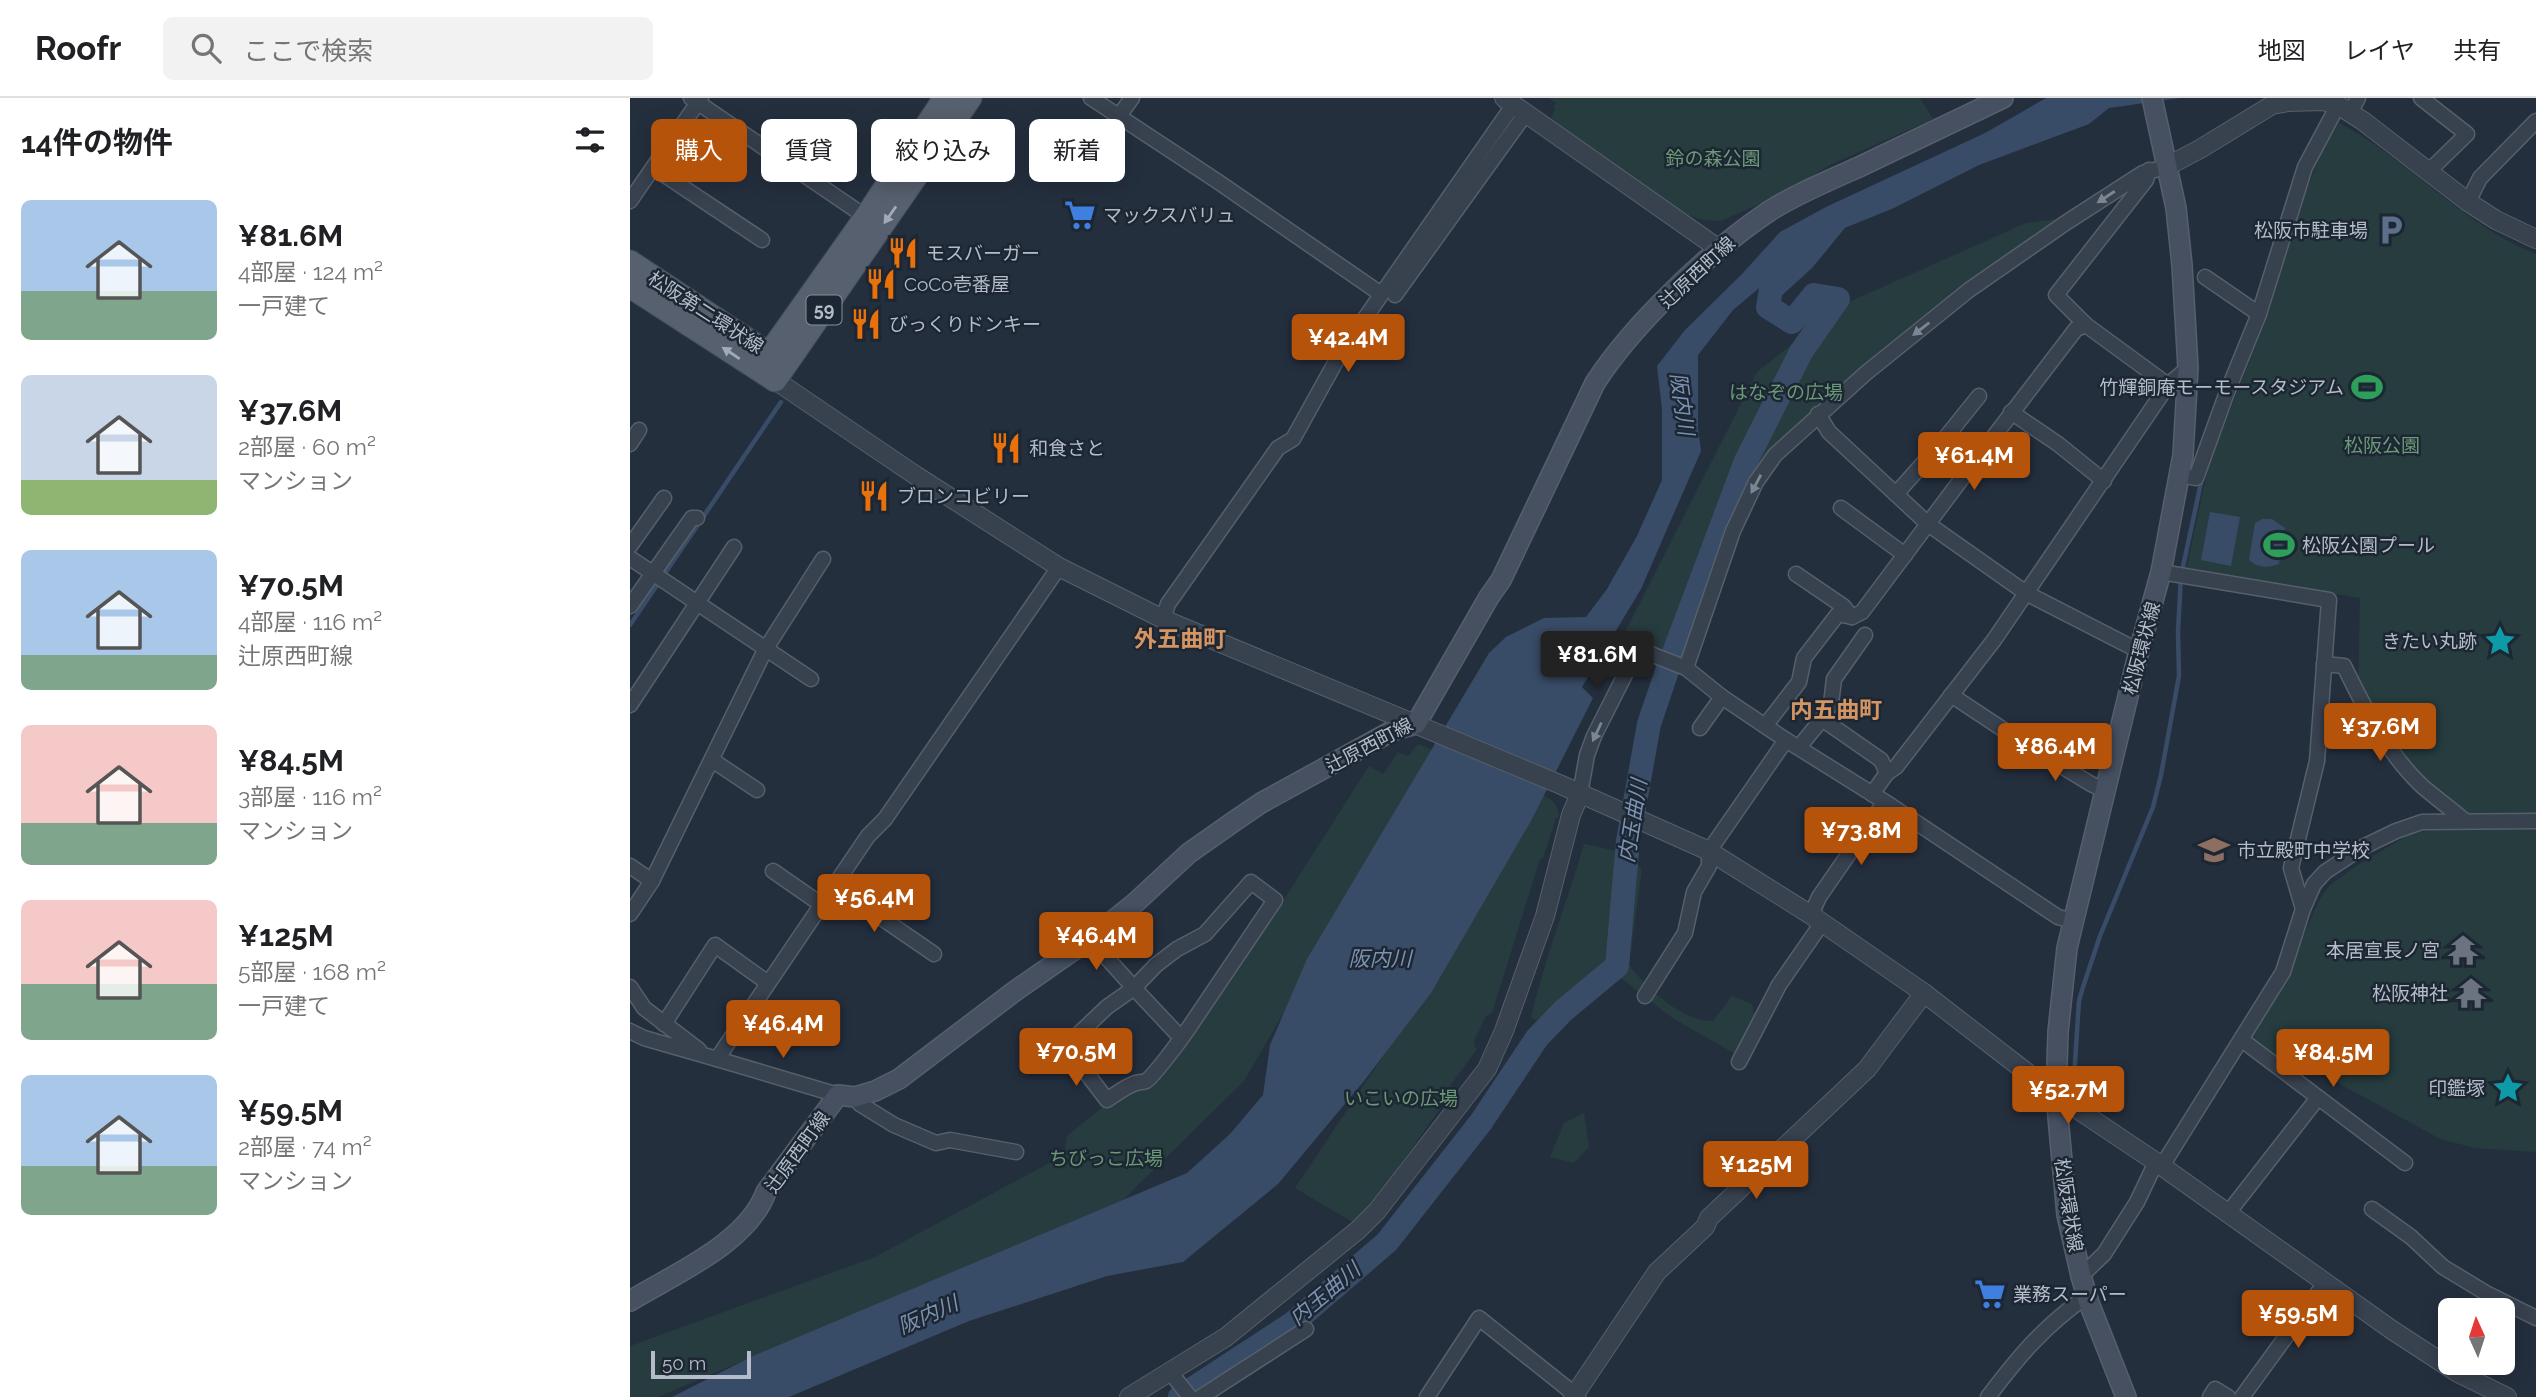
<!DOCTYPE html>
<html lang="ja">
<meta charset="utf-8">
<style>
body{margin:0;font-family:Raleway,"Noto Sans JP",sans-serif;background:#f2f2f2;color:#202124;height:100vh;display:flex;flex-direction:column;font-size:26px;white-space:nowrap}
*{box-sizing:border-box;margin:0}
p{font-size:23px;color:#757577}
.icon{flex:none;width:38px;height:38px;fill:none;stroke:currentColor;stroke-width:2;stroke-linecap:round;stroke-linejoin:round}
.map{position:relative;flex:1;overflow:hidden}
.sheet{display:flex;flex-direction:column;background:#fff;width:630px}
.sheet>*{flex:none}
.guide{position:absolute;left:21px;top:21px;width:665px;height:63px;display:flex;gap:14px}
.needle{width:46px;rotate:357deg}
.controls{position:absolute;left:1808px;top:1200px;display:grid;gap:14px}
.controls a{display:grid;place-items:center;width:77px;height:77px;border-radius:10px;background:#fff;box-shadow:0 4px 18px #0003;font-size:35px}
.scale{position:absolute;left:21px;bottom:18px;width:100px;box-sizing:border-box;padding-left:7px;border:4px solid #b4bcc9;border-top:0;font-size:19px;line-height:24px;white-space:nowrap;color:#b4bcc9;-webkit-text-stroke:5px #1d2633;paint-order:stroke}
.price{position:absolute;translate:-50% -60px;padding:0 16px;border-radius:7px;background:#b45309;color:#fff;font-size:23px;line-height:46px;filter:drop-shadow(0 2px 4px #0008)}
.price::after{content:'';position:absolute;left:50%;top:42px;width:21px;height:16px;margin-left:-10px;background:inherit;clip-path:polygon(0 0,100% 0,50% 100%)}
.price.active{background:#222;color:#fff}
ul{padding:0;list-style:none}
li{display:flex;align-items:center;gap:21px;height:175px;padding:0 21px}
li span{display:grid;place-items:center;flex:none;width:196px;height:140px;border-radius:10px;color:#555}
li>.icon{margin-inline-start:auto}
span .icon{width:84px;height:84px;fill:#fffc;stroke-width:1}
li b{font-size:30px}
h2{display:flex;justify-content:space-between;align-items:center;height:84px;padding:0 21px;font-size:30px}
.tag{padding:0 24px;border-radius:10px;background:#fff;box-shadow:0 4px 18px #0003;font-size:24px;line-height:63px}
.tag.active{background:#b45309;color:#fff}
header{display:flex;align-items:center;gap:42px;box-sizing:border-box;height:98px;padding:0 35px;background:#fff;border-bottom:2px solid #e0e0e0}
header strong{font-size:33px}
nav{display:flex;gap:38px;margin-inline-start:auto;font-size:24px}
.search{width:490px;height:63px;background:#f2f2f2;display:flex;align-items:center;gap:18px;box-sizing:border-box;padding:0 24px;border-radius:10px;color:#757577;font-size:26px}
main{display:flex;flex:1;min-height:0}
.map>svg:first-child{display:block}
.green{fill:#263c3f}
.water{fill:#394c67}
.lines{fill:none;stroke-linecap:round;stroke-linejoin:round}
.stream{stroke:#394c67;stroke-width:4.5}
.river{stroke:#394c67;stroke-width:24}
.minor-casing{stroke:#565f6c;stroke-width:17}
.tertiary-casing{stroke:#565f6c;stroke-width:20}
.secondary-casing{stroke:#565f6c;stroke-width:22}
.primary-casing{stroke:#414a57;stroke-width:25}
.minor{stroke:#38414e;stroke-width:14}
.tertiary{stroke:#38414e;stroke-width:18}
.secondary{stroke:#465061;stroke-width:19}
.primary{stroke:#56606e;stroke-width:23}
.oneway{fill:#7c8592}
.oneway2{fill:#a1aab7}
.labels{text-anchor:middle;stroke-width:5;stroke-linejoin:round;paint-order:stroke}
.shield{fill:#1d2633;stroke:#878f9c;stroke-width:2}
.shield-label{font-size:18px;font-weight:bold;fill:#b4bcc9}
.park-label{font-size:19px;fill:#6b9a76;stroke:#1d2633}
.poi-label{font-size:19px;fill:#b4bcc9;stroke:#1d2633;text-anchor:start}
.street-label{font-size:19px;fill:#b4bcc9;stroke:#1d2633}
.water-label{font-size:21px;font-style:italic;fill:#7c92b1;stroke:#1d2633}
.quarter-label{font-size:23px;font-weight:bold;fill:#d59563;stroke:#1d2633}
</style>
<header>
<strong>Roofr</strong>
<div class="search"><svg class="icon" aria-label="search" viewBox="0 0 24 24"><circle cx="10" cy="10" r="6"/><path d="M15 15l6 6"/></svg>ここで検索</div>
<nav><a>地図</a><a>レイヤ</a><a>共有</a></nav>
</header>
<main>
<section class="sheet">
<h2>14件の物件<svg class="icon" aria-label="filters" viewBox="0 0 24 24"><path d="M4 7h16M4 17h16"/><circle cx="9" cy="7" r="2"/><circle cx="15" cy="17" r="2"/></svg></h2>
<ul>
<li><span style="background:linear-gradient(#a9c7e8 65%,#7fa58c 0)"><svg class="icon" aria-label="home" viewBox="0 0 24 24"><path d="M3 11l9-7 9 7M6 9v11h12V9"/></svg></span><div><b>¥81.6M</b><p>4部屋 · 124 m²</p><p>一戸建て</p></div></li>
<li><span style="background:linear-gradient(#c9d6e8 75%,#8fb573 0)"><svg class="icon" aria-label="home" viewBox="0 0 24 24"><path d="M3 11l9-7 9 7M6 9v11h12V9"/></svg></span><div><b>¥37.6M</b><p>2部屋 · 60 m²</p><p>マンション</p></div></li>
<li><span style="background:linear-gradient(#a9c7e8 75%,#7fa58c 0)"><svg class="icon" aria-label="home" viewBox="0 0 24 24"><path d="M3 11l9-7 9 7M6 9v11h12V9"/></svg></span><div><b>¥70.5M</b><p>4部屋 · 116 m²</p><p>辻原西町線</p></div></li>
<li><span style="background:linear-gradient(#f6c9c9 70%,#7fa58c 0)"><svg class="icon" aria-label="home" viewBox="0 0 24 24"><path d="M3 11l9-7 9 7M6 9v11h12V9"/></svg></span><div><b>¥84.5M</b><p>3部屋 · 116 m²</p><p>マンション</p></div></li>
<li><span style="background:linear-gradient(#f6c9c9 60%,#7fa58c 0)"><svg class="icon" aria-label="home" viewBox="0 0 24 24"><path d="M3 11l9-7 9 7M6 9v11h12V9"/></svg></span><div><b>¥125M</b><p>5部屋 · 168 m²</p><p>一戸建て</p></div></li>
<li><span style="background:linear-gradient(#a9c7e8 65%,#7fa58c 0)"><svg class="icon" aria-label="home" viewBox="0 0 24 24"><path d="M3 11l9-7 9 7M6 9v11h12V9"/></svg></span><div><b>¥59.5M</b><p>2部屋 · 74 m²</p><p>マンション</p></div></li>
</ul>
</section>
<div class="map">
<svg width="1906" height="1299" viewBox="0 0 1906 1299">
<rect width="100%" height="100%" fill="#242f3e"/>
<g class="green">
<path d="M919 0H1290L1303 21 1200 67 1150 97 1091 123C1078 123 1066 121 1054 115L920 22 925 11 923 9 926 5Z"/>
<path d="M1709 25C1779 61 1832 127 1906 156V715L1838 716 1772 663 1728 588 1730 500 1556 472 1579 365 1638 217 1669 110 1694 49Z"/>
<polygon points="1433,120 1143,353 1054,559 1049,561 1008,545 991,542 1127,274 1210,208 1396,125"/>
<polygon points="788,646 806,653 614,983 493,1102 28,1299 0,1299 0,1248 245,1159 434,1057 437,1038 475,1007 506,990 570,922 653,803 739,668 753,676 768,654 778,658"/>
<path d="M909 695C920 700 929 706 929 719L926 720 913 760 910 761 862 915 856 918 844 943V947L847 951 812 999 809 1012 741 1108 724 1125 665 1090 804 882Z"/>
<polygon points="1830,729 1906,731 1906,1054 1845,1050 1810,1041 1694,977 1682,975 1670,978 1622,944 1621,938 1658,874 1689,802 1699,788 1726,768 1778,737 1807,730"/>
<path d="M996 734 1008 738 1002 760 1012 772 999 867C1017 890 1052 924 1083 923L1102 898 1122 906 1125 922 1107 957 1041 919 981 872 965 871 907 922 901 919C915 860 937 804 954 746L987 753Z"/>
<polygon points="954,1015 959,1049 944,1065 920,1059 934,1025"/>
</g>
<g class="water">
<polygon points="1416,0 1550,0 1479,10 1459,26 1349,67 1264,110 1207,133 1165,160 1103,212 1068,257 1068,330 1071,353 1011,491 952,589 963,600 901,723 801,895 734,983 648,1086 553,1164 477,1178 339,1223 159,1299 42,1299 123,1258 557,1075 600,1036 633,997 640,947 677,861 859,555 876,539 914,520 956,519 977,491 1007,438 1032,382 1032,311 1027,268 1055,232 1112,176 1150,134 1196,109 1355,35"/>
<polygon points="1580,414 1610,419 1601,468 1571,462"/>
<path d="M1632 421H1642L1655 430 1649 466C1638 470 1628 470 1619 462L1625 425Z"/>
</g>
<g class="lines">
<g class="stream">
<polyline points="0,527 151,304"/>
<polyline points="1444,980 1449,903 1453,889 1470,838 1523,709 1531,677 1549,578 1548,533 1551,478 1572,380"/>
</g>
<polyline class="river" points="550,1299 663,1225 757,1144 851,1024 907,940 933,913 987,868 998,743 1019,626 1037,573 1116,363 1171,254 1208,201 1184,197 1162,224 1138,209 1141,191 1174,161 1206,122"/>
<defs>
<g id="minor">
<polyline points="61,0 236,119"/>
<polyline points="461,0 587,83 751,196"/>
<polyline points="1791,0 1837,36 1799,73"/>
<polyline points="1720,15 1728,0"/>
<polyline points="489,18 502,0"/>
<polyline points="24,70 132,142"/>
<polyline points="0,103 71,0"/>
<polyline points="1838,104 1850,80 1906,23"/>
<polyline points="1575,179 1629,216"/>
<polyline points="765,197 896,15"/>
<polyline points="1456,227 1538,287"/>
<polyline points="1381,314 1428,346 1474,383"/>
<polyline points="1188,316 1199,334 1298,426 1396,495 1509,553"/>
<polyline points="1312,344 1349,298"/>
<polyline points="0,346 9,332"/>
<polyline points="1342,367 1446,231 1456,227 1426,197 1516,82 1519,72"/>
<polyline points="1549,377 1566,380 1596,297 1629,216 1675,69 1708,7 1704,1"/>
<polyline points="1211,410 1275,457"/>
<polyline points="0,448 34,400"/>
<polyline points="0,460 181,581"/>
<polyline points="1531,474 1699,502 1687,663 1661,770 1673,811"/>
<polyline points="1166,476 1213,508 1222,519"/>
<polyline points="0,508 62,420 67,420"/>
<polyline points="533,521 538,506 648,350 663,341 710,256 884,6"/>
<polyline points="1235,537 1204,581 1201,606 1192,621 1251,662 1257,675"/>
<path d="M1694 566 1714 568C1735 611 1757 655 1792 688 1806 700 1821 711 1835 723"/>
<polyline points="1056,570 1103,433 1126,384 1145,357 1236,275 1339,192 1437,124 1513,75 1536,69"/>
<polyline points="1321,597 1389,642 1461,686 1476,693"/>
<polyline points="0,607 104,449"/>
<polyline points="1135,628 1169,584 1174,560 1208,516 1222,519 1232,514 1342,367 1312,344 1266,396"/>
<polyline points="1070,630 1092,599"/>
<polyline points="1156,642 1260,707 1428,819 1443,823"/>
<polyline points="1174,643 1192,621"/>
<polyline points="82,662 127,692"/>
<polyline points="950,696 957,657 964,638 1008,551 1056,570 1092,599 1156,642 1079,753 1079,768 1064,794 1055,835 1015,898"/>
<polyline points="1242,696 1257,675 1266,669 1364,542 1538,287 1558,270"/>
<polyline points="0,768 22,783 135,552 193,461"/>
<polyline points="143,773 192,807"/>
<polyline points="205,788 304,856"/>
<polyline points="0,816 22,783"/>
<polyline points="1181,817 1189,799 1254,705"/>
<path d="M464 838 468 850 504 890 477 909 436 948 477 1002C486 996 496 988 506 985 511 983 511 985 516 983 523 979 552 940 558 931L645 802 621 784 575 836 547 851 526 867 504 890 551 940"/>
<polyline points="0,889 14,910 69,952"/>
<polyline points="34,926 85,847 138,885"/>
<polyline points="0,933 14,940 87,961 238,738 255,721 429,469"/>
<polyline points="1612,942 1775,1065"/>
<polyline points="87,961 208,997"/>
<polyline points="1109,964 1149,887 1192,825"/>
<polyline points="225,999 230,1006 264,1027 306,1045 320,1042 386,1054"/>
<polyline points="1532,1068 1653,874 1673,811 1684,786 1695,774 1733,749 1766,733 1792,724 1906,723"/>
<polyline points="1742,1111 1781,1139 1813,1169 1856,1195 1906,1220"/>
<polyline points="1598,1115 1687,1001"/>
<polyline points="1451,1178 1474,1156 1507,1104 1526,1064"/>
<polyline points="540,1274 560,1299"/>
<polyline points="571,1299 676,1231"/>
<polyline points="797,1299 849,1220 948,1299"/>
<path d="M1358 1299C1389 1258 1414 1228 1457 1198"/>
<polyline points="1580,1299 1585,1291 1598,1299"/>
<polyline points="1612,1299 1695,1185"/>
</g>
<g id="tertiary">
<polyline points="874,0 1089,151"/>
<polyline points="1536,69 1570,51 1642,7 1658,4 1693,3 1708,7 1733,23 1838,104 1866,122 1906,141"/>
<polyline points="142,270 145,282 285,377 429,469 533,521 929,686 1079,753 1181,817 1294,895 1426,997 1526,1064 1762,1232 1828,1275 1877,1299"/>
<polyline points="499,1299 596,1239 728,1132 747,1113 857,971 874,933 915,818 941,717 950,696"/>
<polyline points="943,1299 1027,1174 1075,1129 1079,1120 1237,971 1294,895"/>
</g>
<g id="secondary">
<path d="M0 1203C44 1176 118 1145 136 1094L208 997 225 999 245 993 269 981 385 893 464 838 505 805 559 755 606 722 631 705 762 633 786 626 859 499 871 482 965 285C1003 226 1080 153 1138 114 1166 96 1198 83 1229 69 1277 46 1325 23 1373 0"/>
<polyline points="1496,1299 1459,1205 1451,1178 1437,1117 1426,997 1428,934 1437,850 1509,553 1531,474 1553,357 1558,270 1552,167 1546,110 1522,0"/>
</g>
<g id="primary">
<polyline points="0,164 139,256 236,119 315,0"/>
<polyline points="0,188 145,282 340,0"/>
</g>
</defs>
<use href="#minor" class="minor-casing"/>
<use href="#tertiary" class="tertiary-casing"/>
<use href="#secondary" class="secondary-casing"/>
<use href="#primary" class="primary-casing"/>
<use href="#minor" class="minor"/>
<use href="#tertiary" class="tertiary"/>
<use href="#secondary" class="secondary"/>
<use href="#primary" class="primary"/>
</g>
<defs><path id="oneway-solid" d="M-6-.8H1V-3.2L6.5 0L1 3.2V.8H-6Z" transform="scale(1.75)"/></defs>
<g class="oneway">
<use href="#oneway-solid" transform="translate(1476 99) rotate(147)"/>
<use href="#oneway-solid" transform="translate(1291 231) rotate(142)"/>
<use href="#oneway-solid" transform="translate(1126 386) rotate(118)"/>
<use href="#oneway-solid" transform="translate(967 634) rotate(115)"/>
</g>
<g class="oneway2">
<use href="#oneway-solid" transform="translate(260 117) rotate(125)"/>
<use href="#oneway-solid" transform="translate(101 255) rotate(-146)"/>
</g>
<defs>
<symbol id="supermarket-bare" viewBox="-9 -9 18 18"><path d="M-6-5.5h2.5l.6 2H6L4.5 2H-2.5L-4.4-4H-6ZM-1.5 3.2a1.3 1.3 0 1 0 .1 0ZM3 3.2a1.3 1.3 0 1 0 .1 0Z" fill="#3f7fe0" stroke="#1d2633" stroke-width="2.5" paint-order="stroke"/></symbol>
<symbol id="parking-bare" viewBox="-9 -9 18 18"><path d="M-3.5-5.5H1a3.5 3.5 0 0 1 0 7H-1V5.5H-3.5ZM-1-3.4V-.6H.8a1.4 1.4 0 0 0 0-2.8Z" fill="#5c6f8a" stroke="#1d2633" stroke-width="2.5" paint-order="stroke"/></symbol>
<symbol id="restaurant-bare" viewBox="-9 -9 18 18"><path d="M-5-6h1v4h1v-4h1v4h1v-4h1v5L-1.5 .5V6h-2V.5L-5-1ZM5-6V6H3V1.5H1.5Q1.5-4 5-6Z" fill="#e8710a" stroke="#1d2633" stroke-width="2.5" paint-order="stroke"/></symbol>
<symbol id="stadium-bare" viewBox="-9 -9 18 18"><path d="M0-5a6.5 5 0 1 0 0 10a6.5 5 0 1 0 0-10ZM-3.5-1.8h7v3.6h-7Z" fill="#2e9e5b" stroke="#1d2633" stroke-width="2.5" paint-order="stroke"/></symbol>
<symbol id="sight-bare" viewBox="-9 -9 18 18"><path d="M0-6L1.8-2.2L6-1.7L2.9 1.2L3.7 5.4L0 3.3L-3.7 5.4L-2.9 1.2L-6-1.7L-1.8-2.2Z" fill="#0f9aa8" stroke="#1d2633" stroke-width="2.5" paint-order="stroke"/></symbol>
<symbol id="school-bare" viewBox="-9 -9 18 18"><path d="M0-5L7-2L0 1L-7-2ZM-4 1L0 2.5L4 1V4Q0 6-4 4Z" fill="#8d6e63" stroke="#1d2633" stroke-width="2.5" paint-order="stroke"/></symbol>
<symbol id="temple-bare" viewBox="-9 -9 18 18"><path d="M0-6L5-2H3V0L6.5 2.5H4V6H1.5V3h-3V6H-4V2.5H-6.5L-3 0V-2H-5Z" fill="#6b7280" stroke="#1d2633" stroke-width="2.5" paint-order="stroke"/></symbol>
</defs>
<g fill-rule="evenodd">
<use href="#supermarket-bare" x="428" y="95" width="44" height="44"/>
<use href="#parking-bare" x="1739" y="110" width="44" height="44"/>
<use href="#restaurant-bare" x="251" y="133" width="44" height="44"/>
<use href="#restaurant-bare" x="229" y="164" width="44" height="44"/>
<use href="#restaurant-bare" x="214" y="204" width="44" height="44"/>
<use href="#stadium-bare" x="1715" y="267" width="44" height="44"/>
<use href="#restaurant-bare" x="354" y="328" width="44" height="44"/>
<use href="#restaurant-bare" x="222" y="376" width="44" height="44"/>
<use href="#stadium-bare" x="1627" y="425" width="44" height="44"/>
<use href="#sight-bare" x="1848" y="521" width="44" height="44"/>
<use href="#school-bare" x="1562" y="730" width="44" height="44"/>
<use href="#temple-bare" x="1811" y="830" width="44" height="44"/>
<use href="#temple-bare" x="1819" y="873" width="44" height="44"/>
<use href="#sight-bare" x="1856" y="968" width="44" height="44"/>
<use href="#supermarket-bare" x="1338" y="1174" width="44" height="44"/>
</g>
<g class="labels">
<rect class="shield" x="176.5" y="197.5" width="35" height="29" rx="5"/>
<g class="shield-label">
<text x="194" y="218">59</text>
</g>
<g class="park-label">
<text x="1083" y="67">鈴の森公園</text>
<text x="1156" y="301">はなぞの広場</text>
<text x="1752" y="354">松阪公園</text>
<text x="771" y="1007">いこいの広場</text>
<text x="476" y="1067">ちびっこ広場</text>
</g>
<g class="poi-label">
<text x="473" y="124">マックスバリュ</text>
<text x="1738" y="139" text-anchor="end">松阪市駐車場</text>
<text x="296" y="162">モスバーガー</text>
<text x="274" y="193">CoCo壱番屋</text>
<text x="259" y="233">びっくりドンキー</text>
<text x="1714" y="296" text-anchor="end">竹輝銅庵モーモースタジアム</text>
<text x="399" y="357">和食さと</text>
<text x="267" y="405">ブロンコビリー</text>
<text x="1672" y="454">松阪公園プール</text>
<text x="1847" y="550" text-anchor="end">きたい丸跡</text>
<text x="1607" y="759">市立殿町中学校</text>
<text x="1810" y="859" text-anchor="end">本居宣長ノ宮</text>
<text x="1818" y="902" text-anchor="end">松阪神社</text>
<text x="1855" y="997" text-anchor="end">印鑑塚</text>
<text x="1383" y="1203">業務スーパー</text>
</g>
<g class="street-label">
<text transform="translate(1067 174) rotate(-43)" y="7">辻原西町線</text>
<text transform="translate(76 214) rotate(33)" y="7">松阪第二環状線</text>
<text transform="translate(1511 550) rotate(-75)" y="7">松阪環状線</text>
<text transform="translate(739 647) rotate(-28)" y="7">辻原西町線</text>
<text transform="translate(167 1054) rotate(-54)" y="7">辻原西町線</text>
<text transform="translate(1439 1107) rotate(81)" y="7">松阪環状線</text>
</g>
<g class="water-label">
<text transform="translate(1052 306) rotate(82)" y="7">阪内川</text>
<text transform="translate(1003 723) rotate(-81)" y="7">内玉曲川</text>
<text x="750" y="868">阪内川</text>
<text transform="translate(695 1196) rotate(-40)" y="7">内玉曲川</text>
<text transform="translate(298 1217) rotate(-24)" y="7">阪内川</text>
</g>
<g class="quarter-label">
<text x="550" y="549">外五曲町</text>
<text x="1206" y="620">内五曲町</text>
</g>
</g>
</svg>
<div class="controls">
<a><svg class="needle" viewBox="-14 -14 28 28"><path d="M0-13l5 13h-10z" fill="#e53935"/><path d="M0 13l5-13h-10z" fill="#757577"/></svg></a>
</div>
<div class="scale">50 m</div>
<b class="price" style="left:718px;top:276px">¥42.4M</b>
<b class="price" style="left:1344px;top:394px">¥61.4M</b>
<b class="price active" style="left:967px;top:593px">¥81.6M</b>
<b class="price" style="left:1750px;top:665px">¥37.6M</b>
<b class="price" style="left:1425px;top:685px">¥86.4M</b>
<b class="price" style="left:1231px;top:769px">¥73.8M</b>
<b class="price" style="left:244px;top:836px">¥56.4M</b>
<b class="price" style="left:466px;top:874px">¥46.4M</b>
<b class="price" style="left:153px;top:962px">¥46.4M</b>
<b class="price" style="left:446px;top:990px">¥70.5M</b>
<b class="price" style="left:1703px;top:991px">¥84.5M</b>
<b class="price" style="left:1438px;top:1028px">¥52.7M</b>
<b class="price" style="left:1126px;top:1103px">¥125M</b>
<b class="price" style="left:1668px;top:1252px">¥59.5M</b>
<div class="guide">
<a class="tag active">購入</a>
<a class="tag">賃貸</a>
<a class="tag">絞り込み</a>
<a class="tag">新着</a>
</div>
</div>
</main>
